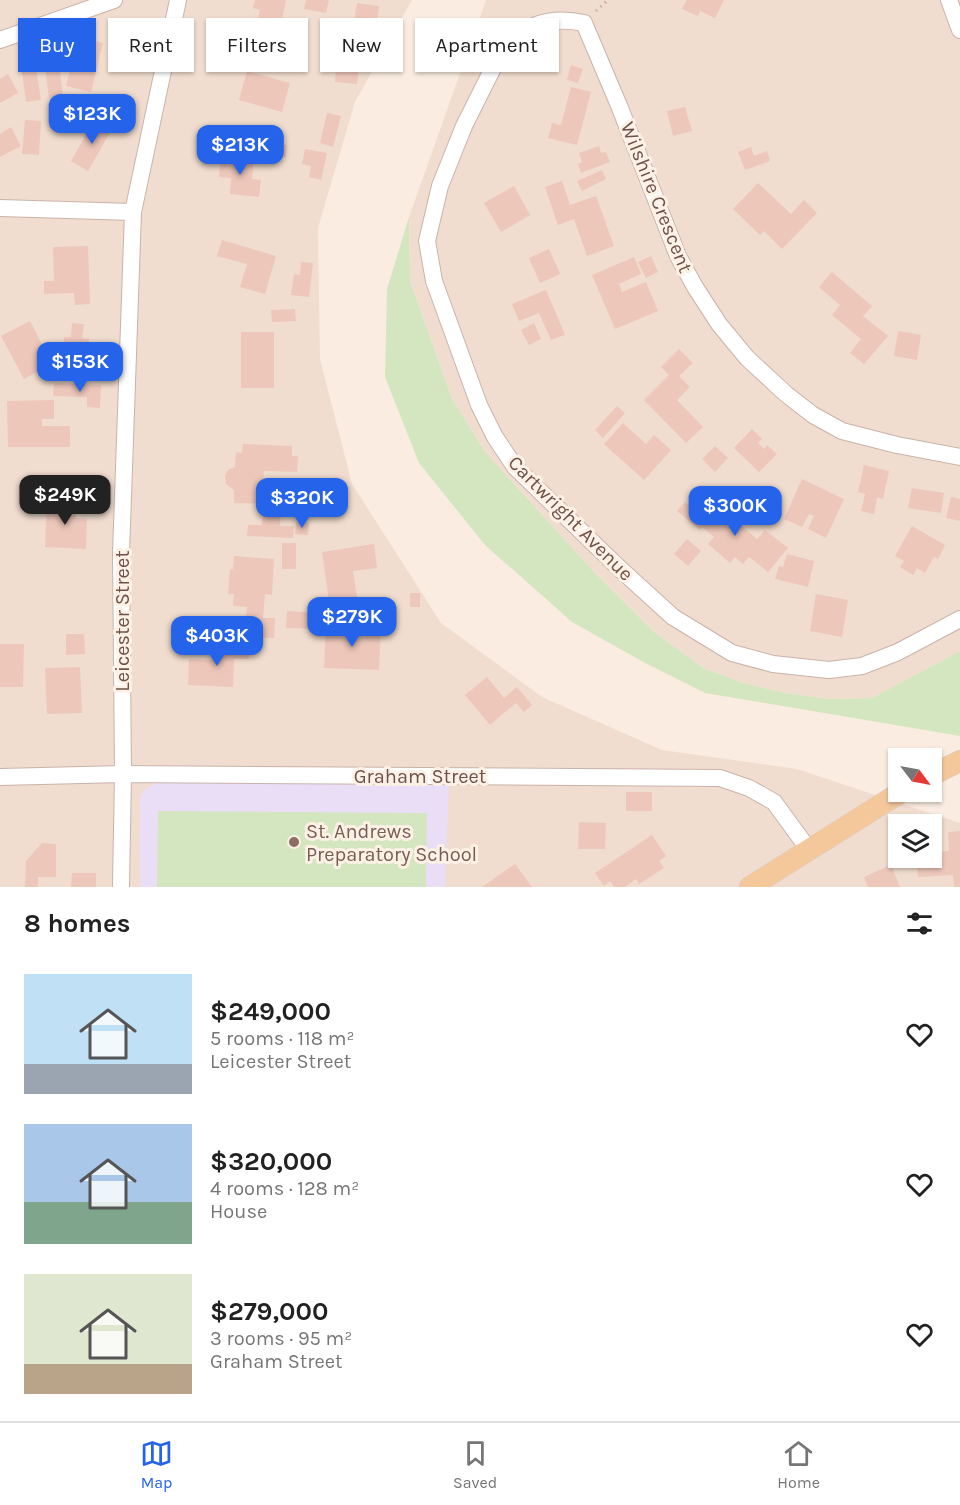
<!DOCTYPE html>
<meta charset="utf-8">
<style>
body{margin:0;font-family:Karla,sans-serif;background:#f6f6f6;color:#222;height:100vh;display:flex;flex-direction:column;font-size:22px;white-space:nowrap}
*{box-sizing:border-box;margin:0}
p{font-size:20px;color:#767676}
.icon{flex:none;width:33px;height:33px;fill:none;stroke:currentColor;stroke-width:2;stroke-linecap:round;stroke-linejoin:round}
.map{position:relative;height:887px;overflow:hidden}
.details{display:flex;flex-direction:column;background:#fff;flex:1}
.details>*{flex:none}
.guide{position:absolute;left:18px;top:18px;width:600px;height:54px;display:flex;gap:12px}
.needle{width:39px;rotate:122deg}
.buttons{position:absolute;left:888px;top:748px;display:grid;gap:12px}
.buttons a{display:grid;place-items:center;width:54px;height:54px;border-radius:0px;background:#fff;box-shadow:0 2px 4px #0004;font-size:30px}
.price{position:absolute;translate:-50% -51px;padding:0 14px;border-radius:12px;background:#2563eb;color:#fff;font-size:20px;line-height:39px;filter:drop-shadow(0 2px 3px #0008)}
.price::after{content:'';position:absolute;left:50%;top:36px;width:18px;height:14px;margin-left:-9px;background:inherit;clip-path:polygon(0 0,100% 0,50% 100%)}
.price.current{background:#222;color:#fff}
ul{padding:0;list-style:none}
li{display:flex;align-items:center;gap:18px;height:150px;padding:0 24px}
li span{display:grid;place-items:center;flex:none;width:168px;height:120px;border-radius:0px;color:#555}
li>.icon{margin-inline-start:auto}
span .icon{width:72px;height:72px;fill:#fffc;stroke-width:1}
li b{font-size:26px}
h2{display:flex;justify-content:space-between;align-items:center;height:72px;padding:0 24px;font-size:26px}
.chip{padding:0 21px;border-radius:0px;background:#fff;box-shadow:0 2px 4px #0004;font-size:21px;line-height:54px}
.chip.current{background:#2563eb;color:#fff}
.dock{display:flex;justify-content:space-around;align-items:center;height:84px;border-top:2px solid #e0e0e0;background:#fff;font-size:16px;color:#767676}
.dock a{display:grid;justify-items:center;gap:3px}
.dock .current{color:#2563eb}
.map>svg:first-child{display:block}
.residential{fill:#f1ddcf;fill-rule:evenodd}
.education{fill:#eaddf6}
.green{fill:#d4e6c0}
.building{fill:#edc7ba}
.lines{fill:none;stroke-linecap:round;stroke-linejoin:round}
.minor-casing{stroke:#c9b3a9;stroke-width:18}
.major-casing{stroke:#d4cbc9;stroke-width:22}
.path{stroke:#d1ab9e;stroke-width:3;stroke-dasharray:1.5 4.5;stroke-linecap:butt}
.minor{stroke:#fff;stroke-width:16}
.major{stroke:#f5c89c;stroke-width:21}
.education-dot{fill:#8d6e63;stroke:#fdf1e6;stroke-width:2}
.labels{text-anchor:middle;stroke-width:6;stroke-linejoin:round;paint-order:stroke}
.street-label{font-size:20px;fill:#6e524a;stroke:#fdf1e6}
.education-label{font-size:20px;fill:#785e54;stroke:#fdf1e6;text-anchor:start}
</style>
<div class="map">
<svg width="960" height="887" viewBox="0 0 960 887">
<rect width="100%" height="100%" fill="#faece0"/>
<g class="residential">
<path d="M0 0H412L355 102 318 228 320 359 352 484 441 623 542 697 662 750 797 769 960 823V887H0ZM898 825H932V858H898Z"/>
<polygon points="486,0 960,0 960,651 872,698 830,699 785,693 743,683 703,668 654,632 595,573 486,453 452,399 410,281 409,217"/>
</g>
<polygon class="education" points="161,781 449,783 445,887 140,887 140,797 145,789"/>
<g class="green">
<polygon points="409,217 410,281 452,399 486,453 595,573 654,632 703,668 743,683 785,693 830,699 872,698 960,651 960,736 705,693 645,663 572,622 485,545 419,463 385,377 387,289"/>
<polygon points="158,811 427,813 426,887 157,887"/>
</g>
<g class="building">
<polygon points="255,0 286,0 281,25 258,20 260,10 253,8"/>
<polygon points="306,0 329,0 326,13 304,9"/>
<polygon points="687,0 724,0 715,18 700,11 698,16 682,9"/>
<polygon points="357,3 379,6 376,32 353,29"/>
<polygon points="78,37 103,43 91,92 66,86"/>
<polygon points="337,56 360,59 357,84 335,82"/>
<polygon points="58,58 63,96 49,98 44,60"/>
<polygon points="35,62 41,100 26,102 21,64"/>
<polygon points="571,65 583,69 578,83 567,80"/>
<polygon points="247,71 290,83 282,112 239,100"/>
<polygon points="8,74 18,93 0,103 0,79"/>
<polygon points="571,87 591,92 577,145 548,138 552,123 561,125"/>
<polygon points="86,103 89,118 54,125 51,110"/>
<polygon points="685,107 692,131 673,136 667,111"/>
<polygon points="327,113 341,116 333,147 320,143"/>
<polygon points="95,119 112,129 88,171 71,161"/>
<polygon points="25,120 41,121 39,155 22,154"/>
<polygon points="11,127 21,146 0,157 0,134"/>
<polygon points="259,142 287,145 286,157 258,154"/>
<polygon points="599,146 601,153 606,152 610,162 581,173 578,164 582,162 579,153"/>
<polygon points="751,147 754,156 767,151 770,161 745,170 738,152"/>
<polygon points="305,149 327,153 321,180 309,177 311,166 302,164"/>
<polygon points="221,156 254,158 252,179 261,180 259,197 230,194 231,178 219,177"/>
<polygon points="602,170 606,179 582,191 577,181"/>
<polygon points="562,181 570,205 596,196 614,246 587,256 574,219 558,225 545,187"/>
<polygon points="758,183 791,214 804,200 817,213 782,249 764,231 760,235 733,209"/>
<polygon points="514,186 530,215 501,232 484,203"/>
<polygon points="222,240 276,256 265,294 240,287 247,264 217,256"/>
<polygon points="88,246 90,304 75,305 74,293 44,294 44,281 54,281 53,247"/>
<polygon points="549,249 560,274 540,283 529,258"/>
<polygon points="651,256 658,272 646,278 638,262"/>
<polygon points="634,257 641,274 619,284 622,292 646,282 658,311 615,329 592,275"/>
<polygon points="301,262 313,263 309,297 291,295 294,274 300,275"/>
<polygon points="832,272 872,306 863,316 888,336 864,364 850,353 861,339 832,315 840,305 819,287"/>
<polygon points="546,290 565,335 551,340 539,313 519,321 512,304"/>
<polygon points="295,309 296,321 272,322 271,310"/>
<polygon points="30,321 52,364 24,379 1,336"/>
<polygon points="72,323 84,324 82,338 89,339 88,356 63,354 64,337 71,337"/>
<polygon points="534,323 541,339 529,345 521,330"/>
<polygon points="898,331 921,335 917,360 894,356"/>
<rect x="241" y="332" width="33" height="56"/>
<polygon points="679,349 693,363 679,376 690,387 677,400 703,427 686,443 644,400 669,375 661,367"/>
<polygon points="54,383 101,385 100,408 87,407 87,397 53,396"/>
<polygon points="54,400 54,419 42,419 42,426 70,426 70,447 8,447 7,401"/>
<polygon points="617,406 625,413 603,438 595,430"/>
<polygon points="623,423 646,444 654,435 671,450 644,480 604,444"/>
<polygon points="752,429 762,439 758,443 764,449 767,445 777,454 759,472 734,448"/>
<polygon points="243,444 292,446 292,456 298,456 297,472 264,471 263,484 284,485 283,504 234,503 234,490 226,484 225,476 228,470 235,467 236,452 242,453"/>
<polygon points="715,446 728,458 715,472 702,459"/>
<polygon points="864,465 889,471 883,499 877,497 874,514 861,511 865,494 858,492"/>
<polygon points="802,479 844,499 826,538 808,529 814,516 809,514 802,527 784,519"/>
<polygon points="912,488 944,493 941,513 908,508"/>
<polygon points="951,497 960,499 960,521 946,518"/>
<polygon points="47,501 76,501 76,518 87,519 86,549 45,547"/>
<polygon points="685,502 703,516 712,505 718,510 724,503 741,517 737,522 757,539 765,530 788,548 768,572 749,557 743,564 735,557 730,563 708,544 714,537 702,527 700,530 677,511"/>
<polygon points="263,509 281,509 280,526 294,526 293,538 247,536 248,525 262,525"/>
<polygon points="296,522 309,523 308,535 295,534"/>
<polygon points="912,526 945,545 938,559 934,557 925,573 917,568 913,575 900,567 904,561 895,556"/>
<polygon points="687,539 701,551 688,566 674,554"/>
<rect x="282" y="543" width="14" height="26"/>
<polygon points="374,544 377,568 353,571 357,597 329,601 322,552"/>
<polygon points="787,554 814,561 808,587 775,579 779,566 783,567"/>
<polygon points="234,556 274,559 272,595 265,594 263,618 275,618 274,638 250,637 251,617 246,617 247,607 233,606 234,594 228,594 230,569 233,569"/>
<rect x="410" y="593" width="10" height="14"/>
<polygon points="816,594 848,600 842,637 810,631"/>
<polygon points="287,611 321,613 320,629 286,628"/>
<polygon points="326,625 381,628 379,670 324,668"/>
<polygon points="66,634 84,634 85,654 66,655"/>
<polygon points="0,644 24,644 23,687 0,687"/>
<polygon points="217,644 249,645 249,659 234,659 233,687 188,685 189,659 217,660"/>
<polygon points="80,667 82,713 47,714 45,668"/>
<polygon points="487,677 504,698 517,687 532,705 524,712 516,703 490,725 465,695"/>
<rect x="626" y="792" width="26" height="19"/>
<polygon points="579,822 606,823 605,849 578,849"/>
<polygon points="960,831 960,887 954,887 953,875 918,877 917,864 924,864 923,858 932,858 932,852 949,851 948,832"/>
<polygon points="652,835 666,856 659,861 664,868 639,884 636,879 625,887 614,887 610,881 604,886 595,873"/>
<polygon points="42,843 56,844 56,877 38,877 38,887 25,887 26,861"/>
<polygon points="515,864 532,887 482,887"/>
<polygon points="891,865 900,887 868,887 864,877"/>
<polygon points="72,873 96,873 96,887 71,887"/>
</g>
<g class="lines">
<defs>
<g id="minor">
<polyline points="949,0 960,30"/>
<polyline points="0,40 114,0"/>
<polyline points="0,208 133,212"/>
<path d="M960 457 897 445 842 431 813 415 786 394 747 358 719 324 695 287 678 256 620 108 584 23C551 16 524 24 502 50L464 126 440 186 427 241 434 281 479 405 495 437 515 467 618 567 673 617 732 653 773 664 829 670 862 666 898 652 960 619"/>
<polyline points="0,777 123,774 720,778 749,788 774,802 809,850"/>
<polyline points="121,887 123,774 121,553 133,212 178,0"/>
</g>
<g id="major">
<polyline points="932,775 960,761"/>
<polyline points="750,887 901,792"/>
</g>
</defs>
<use href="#minor" class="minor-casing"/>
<use href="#major" class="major-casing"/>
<polyline class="path" points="596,11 608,0"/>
<use href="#minor" class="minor"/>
<use href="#major" class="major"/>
</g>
<circle class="education-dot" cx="294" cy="842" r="6"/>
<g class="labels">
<g class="street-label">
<text transform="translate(657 197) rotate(68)" y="7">Wilshire Crescent</text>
<text transform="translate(571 518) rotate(45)" y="7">Cartwright Avenue</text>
<text transform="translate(122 621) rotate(-90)" y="7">Leicester Street</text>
<text x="420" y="783">Graham Street</text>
</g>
<g class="education-label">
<text x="306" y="838">St. Andrews<tspan x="306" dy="23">Preparatory School</tspan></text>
</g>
</g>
</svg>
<div class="buttons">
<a><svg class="needle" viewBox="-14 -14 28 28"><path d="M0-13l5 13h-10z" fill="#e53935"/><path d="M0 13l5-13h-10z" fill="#767676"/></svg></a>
<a><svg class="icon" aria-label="layers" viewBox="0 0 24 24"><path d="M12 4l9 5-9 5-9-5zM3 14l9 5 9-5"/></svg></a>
</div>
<b class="price" style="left:92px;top:145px">$123K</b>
<b class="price" style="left:240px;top:176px">$213K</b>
<b class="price" style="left:80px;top:393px">$153K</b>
<b class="price current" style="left:65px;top:526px">$249K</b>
<b class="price" style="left:302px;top:529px">$320K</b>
<b class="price" style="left:735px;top:537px">$300K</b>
<b class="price" style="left:352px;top:648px">$279K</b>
<b class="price" style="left:217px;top:667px">$403K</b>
<div class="guide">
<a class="chip current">Buy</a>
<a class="chip">Rent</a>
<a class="chip">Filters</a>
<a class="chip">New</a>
<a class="chip">Apartment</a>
</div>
</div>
<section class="details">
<h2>8 homes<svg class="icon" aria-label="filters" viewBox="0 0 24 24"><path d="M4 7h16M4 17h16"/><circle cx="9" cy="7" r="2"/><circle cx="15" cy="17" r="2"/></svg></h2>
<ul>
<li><span style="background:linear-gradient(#bfe0f5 75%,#9aa5b1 0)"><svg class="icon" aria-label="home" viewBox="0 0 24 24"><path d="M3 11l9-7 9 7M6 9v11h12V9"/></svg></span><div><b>$249,000</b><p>5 rooms · 118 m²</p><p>Leicester Street</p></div><svg class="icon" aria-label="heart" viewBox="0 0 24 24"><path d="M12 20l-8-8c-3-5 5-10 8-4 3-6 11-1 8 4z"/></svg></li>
<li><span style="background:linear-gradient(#a9c7e8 65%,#7fa58c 0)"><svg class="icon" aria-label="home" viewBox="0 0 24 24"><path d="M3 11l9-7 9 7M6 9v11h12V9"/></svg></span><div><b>$320,000</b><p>4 rooms · 128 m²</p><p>House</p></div><svg class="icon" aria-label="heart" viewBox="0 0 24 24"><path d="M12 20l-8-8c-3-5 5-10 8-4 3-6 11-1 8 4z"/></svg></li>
<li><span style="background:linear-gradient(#dfe7d0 75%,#b9a48a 0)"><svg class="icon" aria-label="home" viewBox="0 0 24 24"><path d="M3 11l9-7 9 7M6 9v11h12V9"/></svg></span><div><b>$279,000</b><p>3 rooms · 95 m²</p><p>Graham Street</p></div><svg class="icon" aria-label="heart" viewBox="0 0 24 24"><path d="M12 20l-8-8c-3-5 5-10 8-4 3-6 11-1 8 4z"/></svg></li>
</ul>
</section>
<nav class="dock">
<a class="current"><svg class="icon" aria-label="map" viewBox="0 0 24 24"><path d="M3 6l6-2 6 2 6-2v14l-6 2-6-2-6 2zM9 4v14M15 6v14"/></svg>Map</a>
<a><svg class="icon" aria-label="saved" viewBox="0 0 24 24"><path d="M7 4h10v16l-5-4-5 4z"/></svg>Saved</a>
<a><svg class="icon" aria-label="home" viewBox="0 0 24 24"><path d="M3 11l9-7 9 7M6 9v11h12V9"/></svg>Home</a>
</nav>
